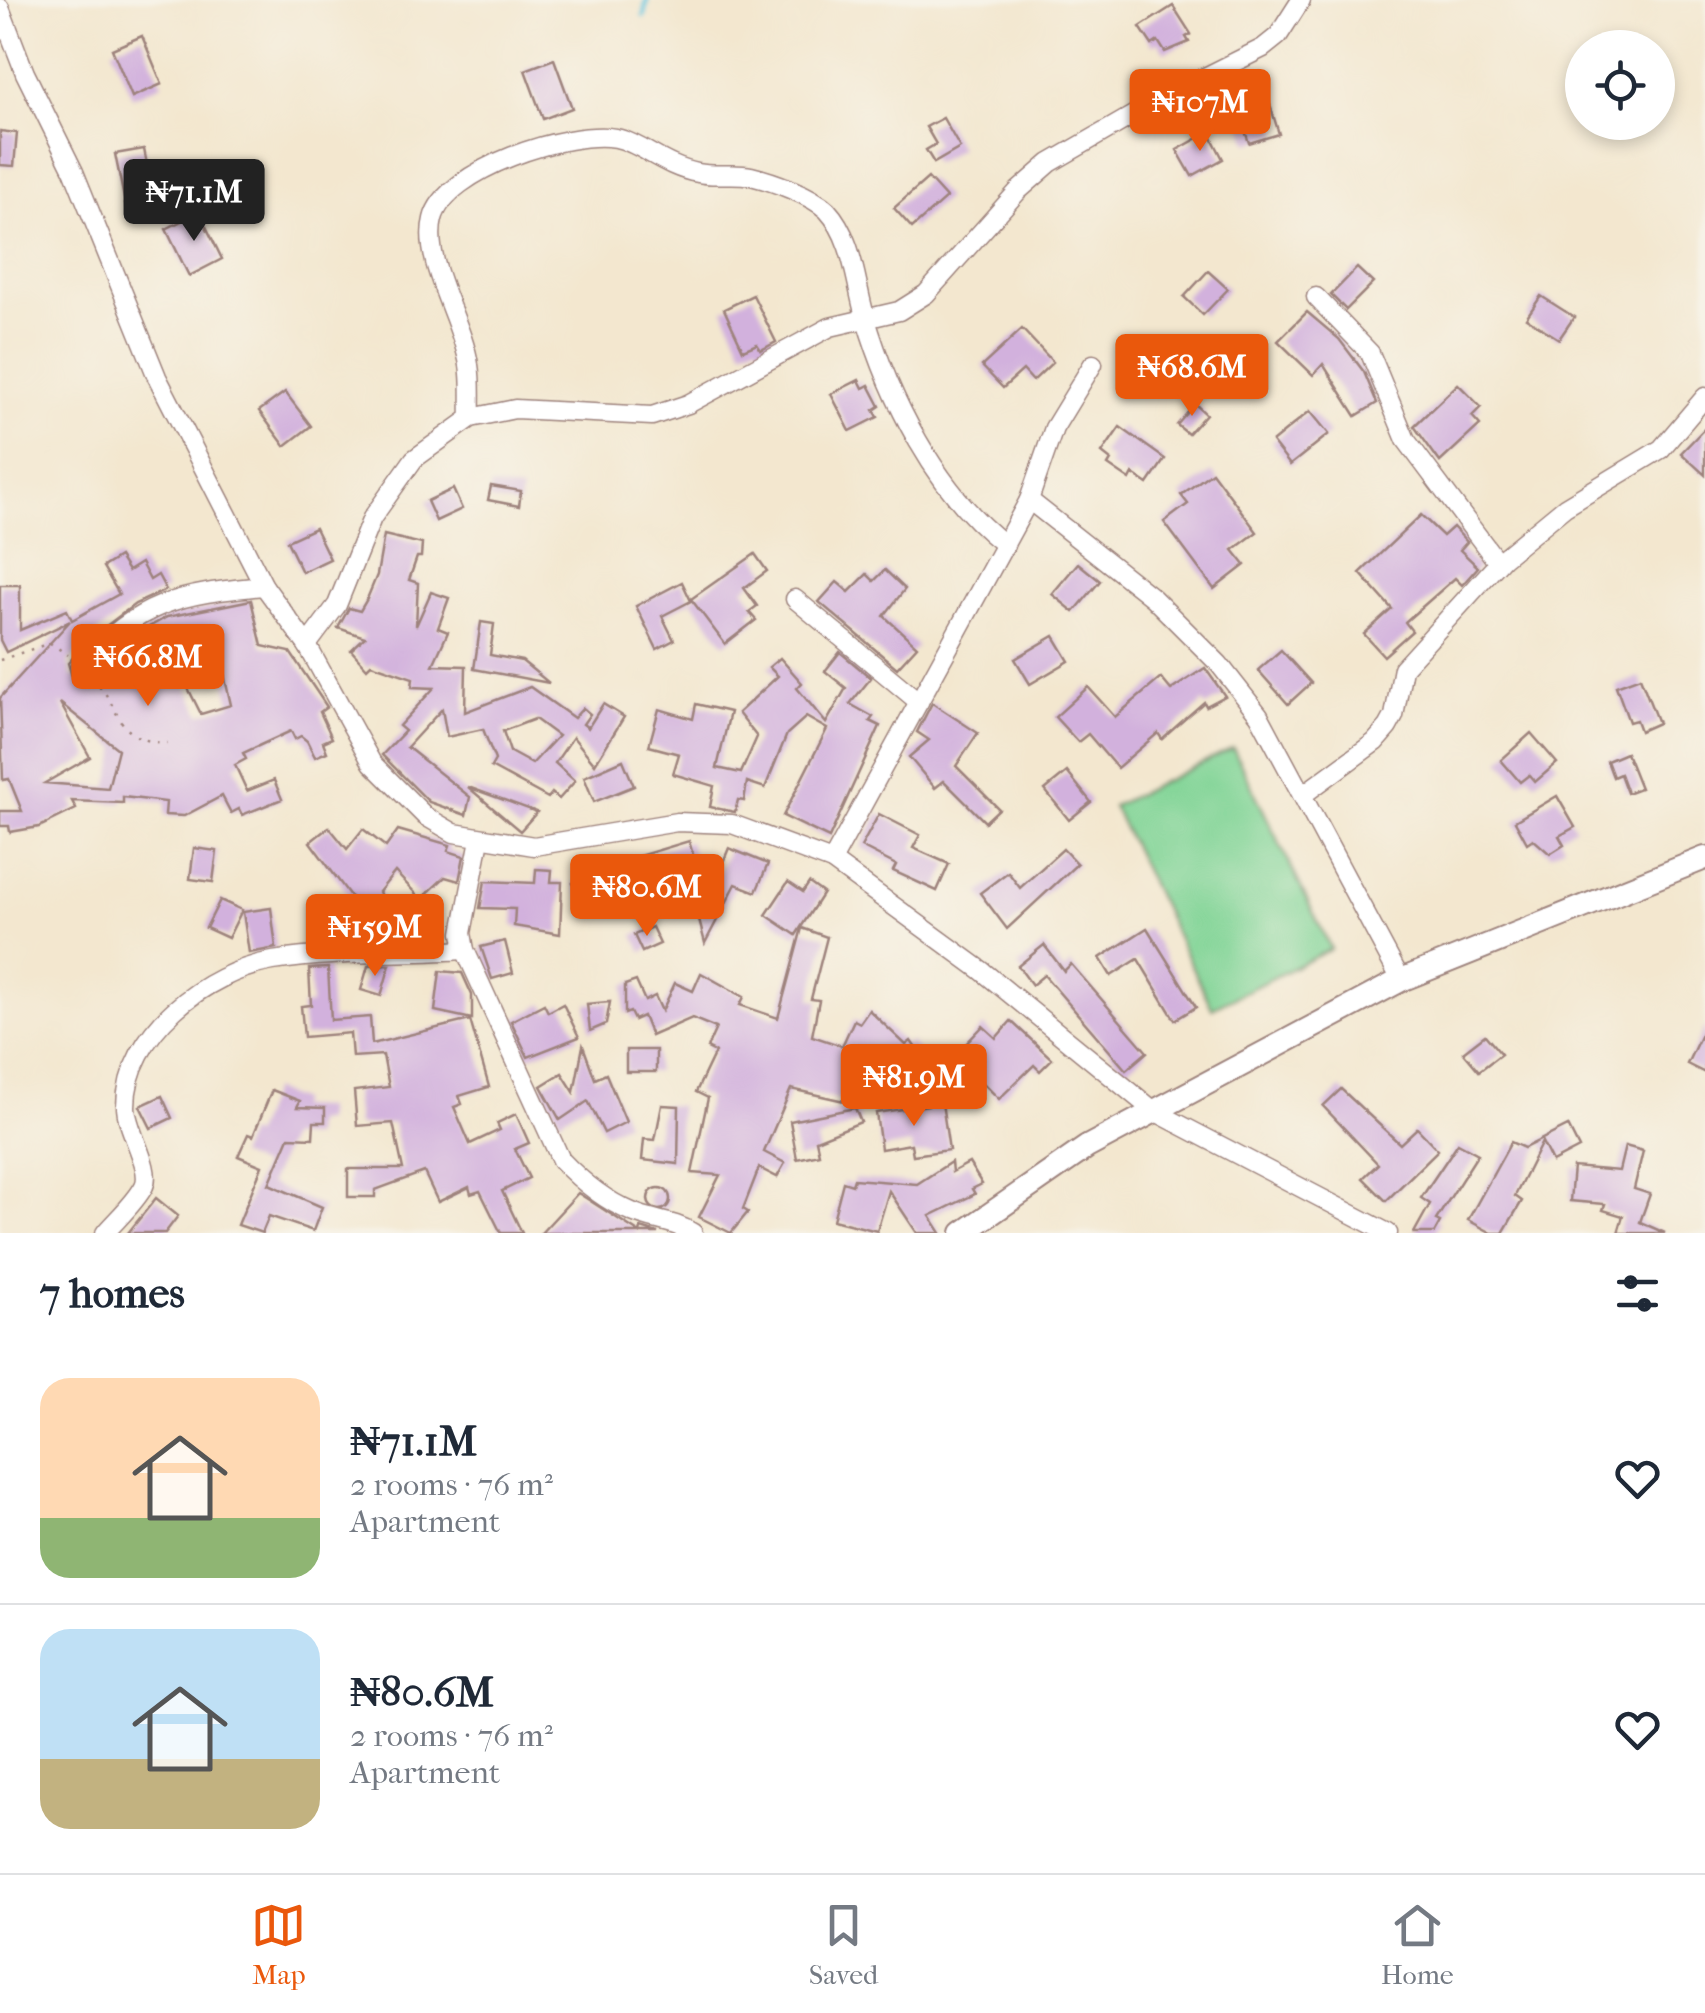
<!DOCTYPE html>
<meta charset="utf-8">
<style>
body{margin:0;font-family:"IM FELL French Canon",serif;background:#f2f2f3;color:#1f2937;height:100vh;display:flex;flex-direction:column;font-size:38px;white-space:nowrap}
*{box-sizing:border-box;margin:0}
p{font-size:32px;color:#747a83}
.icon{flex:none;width:55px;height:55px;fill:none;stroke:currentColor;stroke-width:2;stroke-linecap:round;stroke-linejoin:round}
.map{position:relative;height:1233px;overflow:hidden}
.details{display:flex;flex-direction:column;background:#fff;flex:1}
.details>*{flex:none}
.tools{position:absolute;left:1565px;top:30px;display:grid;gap:20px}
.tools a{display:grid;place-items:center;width:110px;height:110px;border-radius:50%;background:#fff;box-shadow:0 5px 15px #0003;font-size:50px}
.price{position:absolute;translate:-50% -85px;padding:0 22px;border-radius:10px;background:#ea580c;color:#fff;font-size:32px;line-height:65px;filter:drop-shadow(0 2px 5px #0008)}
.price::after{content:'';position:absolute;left:50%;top:60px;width:30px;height:22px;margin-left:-15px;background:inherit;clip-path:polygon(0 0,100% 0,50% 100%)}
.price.active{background:#222;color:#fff}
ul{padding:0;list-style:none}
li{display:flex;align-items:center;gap:30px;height:250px;padding:0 40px}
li+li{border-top:2px solid #e0e1e3}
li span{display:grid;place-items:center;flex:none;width:280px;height:200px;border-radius:30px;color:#555}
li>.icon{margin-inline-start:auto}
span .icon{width:120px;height:120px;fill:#fffc;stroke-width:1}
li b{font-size:42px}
h2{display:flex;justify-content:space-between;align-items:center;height:120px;padding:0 40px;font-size:42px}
.dock{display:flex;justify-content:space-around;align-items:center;height:140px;border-top:2px solid #e0e1e3;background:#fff;font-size:28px;color:#747a83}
.dock a{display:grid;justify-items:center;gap:5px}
.dock .active{color:#ea580c}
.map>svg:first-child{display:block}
.green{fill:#81d496;stroke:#667a60;stroke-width:2.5}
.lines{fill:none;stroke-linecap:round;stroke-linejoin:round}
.stream{stroke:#62c7e0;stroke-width:5}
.building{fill:#d2b1dd;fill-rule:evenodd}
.minor-casing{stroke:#9e837d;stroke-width:21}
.tertiary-casing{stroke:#9e837d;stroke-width:26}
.path{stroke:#9e837d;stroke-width:2.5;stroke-dasharray:2.5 8;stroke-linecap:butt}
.minor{stroke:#fff;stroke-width:18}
.tertiary{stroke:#fff;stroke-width:22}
</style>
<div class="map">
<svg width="1705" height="1233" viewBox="0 0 1705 1233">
<rect width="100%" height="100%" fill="#f7f3e8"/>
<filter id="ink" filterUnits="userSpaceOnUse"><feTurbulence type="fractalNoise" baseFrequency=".01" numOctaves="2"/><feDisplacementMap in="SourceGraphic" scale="20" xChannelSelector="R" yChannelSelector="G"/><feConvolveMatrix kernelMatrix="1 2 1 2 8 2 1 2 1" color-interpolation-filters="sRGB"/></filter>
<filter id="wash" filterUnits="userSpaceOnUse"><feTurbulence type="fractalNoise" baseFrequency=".0048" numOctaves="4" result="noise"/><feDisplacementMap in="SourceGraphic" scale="40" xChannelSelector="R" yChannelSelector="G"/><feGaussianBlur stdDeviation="2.25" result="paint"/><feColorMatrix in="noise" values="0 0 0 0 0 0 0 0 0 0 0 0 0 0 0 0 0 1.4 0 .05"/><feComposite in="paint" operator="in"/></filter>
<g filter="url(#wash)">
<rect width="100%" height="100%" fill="#f3e7cf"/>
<polygon class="green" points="1233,748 1331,949 1212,1008 1113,806"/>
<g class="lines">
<polyline class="stream" points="644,16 647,0"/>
</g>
<g id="blocks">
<g class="building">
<polygon points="1173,6 1191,34 1186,37 1189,42 1165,52 1158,41 1152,45 1140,27"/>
<polygon points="142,36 162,84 132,97 112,49"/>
<polygon points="554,59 572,108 543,119 525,70"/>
<polygon points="1260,72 1279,134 1249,143 1229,82"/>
<polygon points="943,118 960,148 934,163 926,150 936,144 926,127"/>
<polygon points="0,131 17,133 14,166 0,165"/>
<polygon points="1209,132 1223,159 1192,176 1177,150"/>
<polygon points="144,149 156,212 128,218 115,154"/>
<polygon points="928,178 946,198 912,228 894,208"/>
<polygon points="199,212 222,259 189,276 166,229"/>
<polygon points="1357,268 1373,283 1346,310 1331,295"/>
<polygon points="1208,271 1228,289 1203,315 1184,297"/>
<polygon points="753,295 776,342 761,350 757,344 743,350 724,309"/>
<polygon points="1541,296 1574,317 1559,339 1526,318"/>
<polygon points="1307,312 1339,339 1364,372 1377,403 1356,416 1323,364 1313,375 1278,341"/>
<polygon points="1022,329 1053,362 1033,381 1023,370 1003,388 982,366"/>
<polygon points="859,380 863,388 869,385 880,406 874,410 878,417 850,431 831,394"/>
<polygon points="1458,384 1481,407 1472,416 1480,425 1440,462 1414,426"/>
<polygon points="285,392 311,426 285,446 259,411"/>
<polygon points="1195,404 1206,414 1188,434 1177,425"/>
<polygon points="1310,411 1329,434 1290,465 1272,442"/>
<polygon points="1120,427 1165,459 1148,484 1133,474 1130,480 1108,465 1111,460 1102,453"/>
<polygon points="1705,428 1705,475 1681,453"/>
<polygon points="1212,472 1257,532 1233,550 1245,565 1214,589 1164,522 1188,504 1181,495"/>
<polygon points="491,486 521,491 519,506 488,500"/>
<polygon points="453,489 462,509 436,521 427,501"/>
<polygon points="1421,515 1443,536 1453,527 1467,542 1460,550 1478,567 1462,585 1455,578 1405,622 1412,631 1384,656 1364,634 1392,609 1360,573"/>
<polygon points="315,528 330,559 302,572 287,541"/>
<path d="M384 535 422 544 421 557H417L409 580 418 583 416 626 431 592 449 598 438 628 448 632 433 665 466 666 465 712 530 687 574 718 583 708 590 714 583 724 588 728 603 704 624 717 595 764 573 737 555 763 575 781 559 799 552 793 548 798 491 767 495 760 483 729 447 737 442 709 407 747 470 797 466 815 429 802 382 755 405 731 399 726 434 688 412 687 413 678 371 664 367 668 351 650 365 637 338 628 349 608 360 611 367 599 377 575ZM535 719 558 736 532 764 510 752 503 731Z"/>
<polygon points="755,554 767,571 744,588 757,606 749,612 756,620 725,644 691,599"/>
<path d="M119 557 128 571 141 563 150 580 158 575 166 590 135 604 93 636 68 663 72 677 88 676 129 638 167 617 251 600 262 646 290 652 327 707 320 712 332 738 323 742 327 752 315 757 307 741 301 736 295 739 291 731 243 753 246 759 235 765 247 791 274 780 282 799 242 815 239 809 231 813 222 796 184 816 165 815 166 802 123 797V803L72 801 76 809 39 827 10 832 9 826H0V811H22L9 779 3 780 0 698 70 621 6 652 0 640V585H20V630L67 610 72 620 119 594 103 567ZM223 670 231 705 201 714 187 686ZM60 703 118 749 108 788 45 783 90 757Z"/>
<polygon points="1078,563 1100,581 1074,612 1052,594"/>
<polygon points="885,570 905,589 884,616 917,646 897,668 819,602 837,582 849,592 867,574 874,581"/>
<polygon points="682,582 691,601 662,616 674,640 657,649 636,606"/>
<polygon points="481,622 494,624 490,655 522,661 549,683 474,669"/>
<polygon points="1054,636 1069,661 1030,684 1015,659"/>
<polygon points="1281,650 1311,683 1288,704 1258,670"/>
<polygon points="840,652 871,678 850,704 873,717 870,721 880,726 829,838 783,816 827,729 806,717 787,734 765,788 747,782 744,801 738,800 735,812 710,807 714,786 673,774 679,754 649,746 659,709 693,719 696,704 730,712 717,768 741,773 757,737 738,713 778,676 769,667 780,658 802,683 797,688 826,723 846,688 825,671"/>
<polygon points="1205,668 1225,696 1206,706 1204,702 1162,739 1158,733 1117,768 1088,734 1078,742 1055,717 1088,687 1115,717 1161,678 1171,690"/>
<polygon points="1640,677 1658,723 1640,731 1636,720 1629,722 1616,686"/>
<polygon points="932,703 978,733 956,766 999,809 985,822 944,781 935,788 909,757 929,740 917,732"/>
<polygon points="1531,733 1557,763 1535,782 1529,775 1520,782 1501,760"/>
<polygon points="1626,753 1640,788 1627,793 1620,774 1613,777 1607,761"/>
<polygon points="623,760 634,786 594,802 584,777"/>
<polygon points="1067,772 1091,802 1069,820 1045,790"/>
<polygon points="468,787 537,812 520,831"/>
<polygon points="1557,796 1575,827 1559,836 1564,845 1550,854 1533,839 1527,843 1515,821"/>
<polygon points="879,814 920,835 913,848 949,864 937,891 893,871 896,865 861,847"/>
<polygon points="329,827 347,849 363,829 386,847 398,830 450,845 448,851 464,856 459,881 445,877 421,899 395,872 379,892 403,936 340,942 331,923 354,912 351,906 356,904 310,842"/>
<polygon points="689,841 694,858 654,869 662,887 639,897 636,889 586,912 573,883 619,862"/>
<polygon points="194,848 217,851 213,882 190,879"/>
<polygon points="729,848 768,864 756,892 736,884 705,943 699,920"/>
<polygon points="1063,849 1077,864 1007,929 980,893 1008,872 1020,888"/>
<polygon points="536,869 552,870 551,882 562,882 560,934 514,926 515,909 480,908 485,881 535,883"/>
<polygon points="788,882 803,892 809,883 823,893 796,935 766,915"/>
<polygon points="220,900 242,910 228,938 206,928"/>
<polygon points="271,908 276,948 249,953 243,912"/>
<polygon points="652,927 660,944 642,952 634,935"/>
<polygon points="802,928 827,937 811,999 819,1000 812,1036 842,1046 854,1020 860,1023 869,1010 906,1045 911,1041 932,1071 906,1094 864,1047 848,1080 853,1103 791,1089 764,1152 785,1163 777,1177 759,1168 743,1209 748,1212 731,1233 699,1217 720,1175 692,1173 708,1098 696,1092 715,1052 707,1048 716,1028 692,1018 651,1036 643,1016 634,1020 630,1012 625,1014 625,985 636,981 645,1001 655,996 662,1011 675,983 693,991 701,973 744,997 740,1005 778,1018"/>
<polygon points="1147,928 1196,1007 1175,1020 1138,959 1111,976 1100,958"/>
<polygon points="505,941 513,973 492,979 481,947"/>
<polygon points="1044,945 1064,971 1071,964 1147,1052 1126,1070 1044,975 1032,985 1018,966"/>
<polygon points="390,965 381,996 361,990 368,966"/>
<polygon points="328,968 331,1020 370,1017 372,1044 470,1020 489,1087 459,1096 462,1104 454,1107 470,1144 500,1130 497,1123 516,1114 529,1143 515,1149 529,1178 502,1191 522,1233 501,1233 480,1191 471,1194 469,1187 438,1202 424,1172 375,1190 375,1197 348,1197 348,1169 403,1169 393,1123 357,1126 354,1091 389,1087 383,1055 352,1057 350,1033 304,1037 301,1006 311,1005 309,969"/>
<polygon points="440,971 462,973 472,995 472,1019 435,1011"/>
<polygon points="610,1002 606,1024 590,1031 587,1004"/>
<polygon points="544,1004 548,1012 563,1004 579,1037 528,1057 511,1021"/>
<polygon points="1011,1021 1052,1059 1040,1071 1034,1065 999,1099 966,1066 974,1059 962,1048 983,1026 996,1038"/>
<polygon points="1705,1026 1705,1073 1687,1064"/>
<polygon points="1485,1035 1501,1054 1479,1071 1463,1052"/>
<polygon points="583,1046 595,1079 606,1074 626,1122 604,1133 588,1101 560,1120 541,1086 562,1073 574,1092"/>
<rect x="626" y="1050" width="30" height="22"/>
<polygon points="1341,1089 1400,1144 1417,1128 1438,1150 1386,1201 1363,1178 1378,1164 1323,1106"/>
<polygon points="272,1090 300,1101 297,1107 325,1108 325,1122 314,1122 313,1138 289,1137 269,1184 322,1207 313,1231 269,1216 262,1233 238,1225 262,1166 238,1156 248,1134 253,1136"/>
<polygon points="162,1096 172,1118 151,1128 140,1106"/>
<polygon points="942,1103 949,1150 913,1155 911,1144 881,1149 876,1113"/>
<polygon points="662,1105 679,1106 678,1164 642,1160 644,1139 655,1140"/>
<polygon points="855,1108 861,1122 816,1140 819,1154 797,1159 790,1121"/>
<polygon points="1568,1126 1579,1148 1552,1162 1542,1142 1515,1196 1522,1201 1503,1233 1492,1233 1468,1220 1511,1142 1524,1148"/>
<polygon points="1458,1143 1478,1154 1436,1220 1440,1222 1434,1233 1414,1233 1430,1204 1421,1198"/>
<polygon points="1625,1146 1643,1151 1634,1189 1650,1194 1640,1222 1665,1233 1618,1233 1623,1216 1603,1210 1605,1204 1570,1201 1573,1167 1619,1171"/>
<polygon points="951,1162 952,1172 969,1163 982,1184 972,1189 975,1194 930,1216 941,1233 917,1233 889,1191 877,1231 833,1220 843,1182 852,1185 854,1179 917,1184"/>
<circle cx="659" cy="1199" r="11"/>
<polygon points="578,1193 640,1233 641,1228 658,1233 541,1233"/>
<polygon points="156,1198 178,1216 165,1233 128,1233"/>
</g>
</g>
</g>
<g filter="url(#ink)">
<use href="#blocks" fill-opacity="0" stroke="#9e837d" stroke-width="2.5"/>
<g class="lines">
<defs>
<g id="minor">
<polyline points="0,8 25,73 74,172 157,377 264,586 307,645 372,763 425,816 454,833 534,846 677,822 732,824 832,861 981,970 1154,1111 1388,1233"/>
<polyline points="1316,297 1370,353 1406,440 1498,563"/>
<path d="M471 418C470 400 472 382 469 365 463 322 422 261 433 219 445 169 570 129 616 138 641 143 664 167 698 173 716 177 734 172 751 176 772 181 811 195 827 210 853 238 855 281 865 316 889 398 936 492 1005 545"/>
<polyline points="1029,500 1153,598 1219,664 1259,715 1401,980"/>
<polyline points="795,599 919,702"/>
<polyline points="307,645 337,605 372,518 414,459 471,418 515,409 652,416 688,404 830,327 899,311 926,294 1018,191 1050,163 1161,99 1263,48 1278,36 1301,0"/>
<path d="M80 667C139 602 178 594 264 586"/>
<polyline points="1304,794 1375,742 1388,727 1394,716 1403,668 1503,558 1565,507 1661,449 1705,397"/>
<path d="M480 839 462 933 465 950 561 1160C581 1181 606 1201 632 1212 653 1221 674 1221 693 1233"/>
<polyline points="832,861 1029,500 1054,428 1093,364"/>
<path d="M105 1233C117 1219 136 1202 144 1186 153 1168 126 1130 126 1106 126 1033 206 972 273 961 336 951 402 954 465 950"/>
</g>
<polyline id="tertiary" points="963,1233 1087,1147 1401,980 1705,858"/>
</defs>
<use href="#minor" class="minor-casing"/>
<use href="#tertiary" class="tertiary-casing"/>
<g class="path">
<polyline points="0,660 50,643 68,655"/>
<path d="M92 678C123 706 112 741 167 743"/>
</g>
<use href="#minor" class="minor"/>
<use href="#tertiary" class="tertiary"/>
</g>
</g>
</svg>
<div class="tools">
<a><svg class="icon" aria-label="locate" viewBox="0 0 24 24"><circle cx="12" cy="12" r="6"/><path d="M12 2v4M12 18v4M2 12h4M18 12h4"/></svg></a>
</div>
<b class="price" style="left:1200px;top:154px">₦107M</b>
<b class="price active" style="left:194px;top:244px">₦71.1M</b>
<b class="price" style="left:1192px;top:419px">₦68.6M</b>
<b class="price" style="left:148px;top:709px">₦66.8M</b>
<b class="price" style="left:647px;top:939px">₦80.6M</b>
<b class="price" style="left:375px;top:979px">₦159M</b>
<b class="price" style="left:914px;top:1129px">₦81.9M</b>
</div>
<section class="details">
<h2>7 homes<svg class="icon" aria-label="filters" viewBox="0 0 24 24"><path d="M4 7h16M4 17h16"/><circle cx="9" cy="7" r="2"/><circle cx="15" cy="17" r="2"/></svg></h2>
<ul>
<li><span style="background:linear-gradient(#ffd9b3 70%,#8fb573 0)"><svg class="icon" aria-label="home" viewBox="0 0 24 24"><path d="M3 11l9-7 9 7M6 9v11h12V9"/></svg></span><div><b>₦71.1M</b><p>2 rooms · 76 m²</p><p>Apartment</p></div><svg class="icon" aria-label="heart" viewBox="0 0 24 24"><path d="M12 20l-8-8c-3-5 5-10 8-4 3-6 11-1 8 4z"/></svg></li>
<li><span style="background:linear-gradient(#bfe0f5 65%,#c2b280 0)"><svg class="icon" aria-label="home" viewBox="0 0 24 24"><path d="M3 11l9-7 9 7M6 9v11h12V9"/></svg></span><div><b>₦80.6M</b><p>2 rooms · 76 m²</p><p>Apartment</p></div><svg class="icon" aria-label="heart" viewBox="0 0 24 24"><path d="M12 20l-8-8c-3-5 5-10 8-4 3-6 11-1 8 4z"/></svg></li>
</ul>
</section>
<nav class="dock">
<a class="active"><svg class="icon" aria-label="map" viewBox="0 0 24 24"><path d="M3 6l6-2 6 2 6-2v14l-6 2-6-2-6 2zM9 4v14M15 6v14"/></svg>Map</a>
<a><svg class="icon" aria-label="saved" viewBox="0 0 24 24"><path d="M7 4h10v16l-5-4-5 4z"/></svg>Saved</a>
<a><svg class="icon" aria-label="home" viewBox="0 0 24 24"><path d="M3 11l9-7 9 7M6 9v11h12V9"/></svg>Home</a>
</nav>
